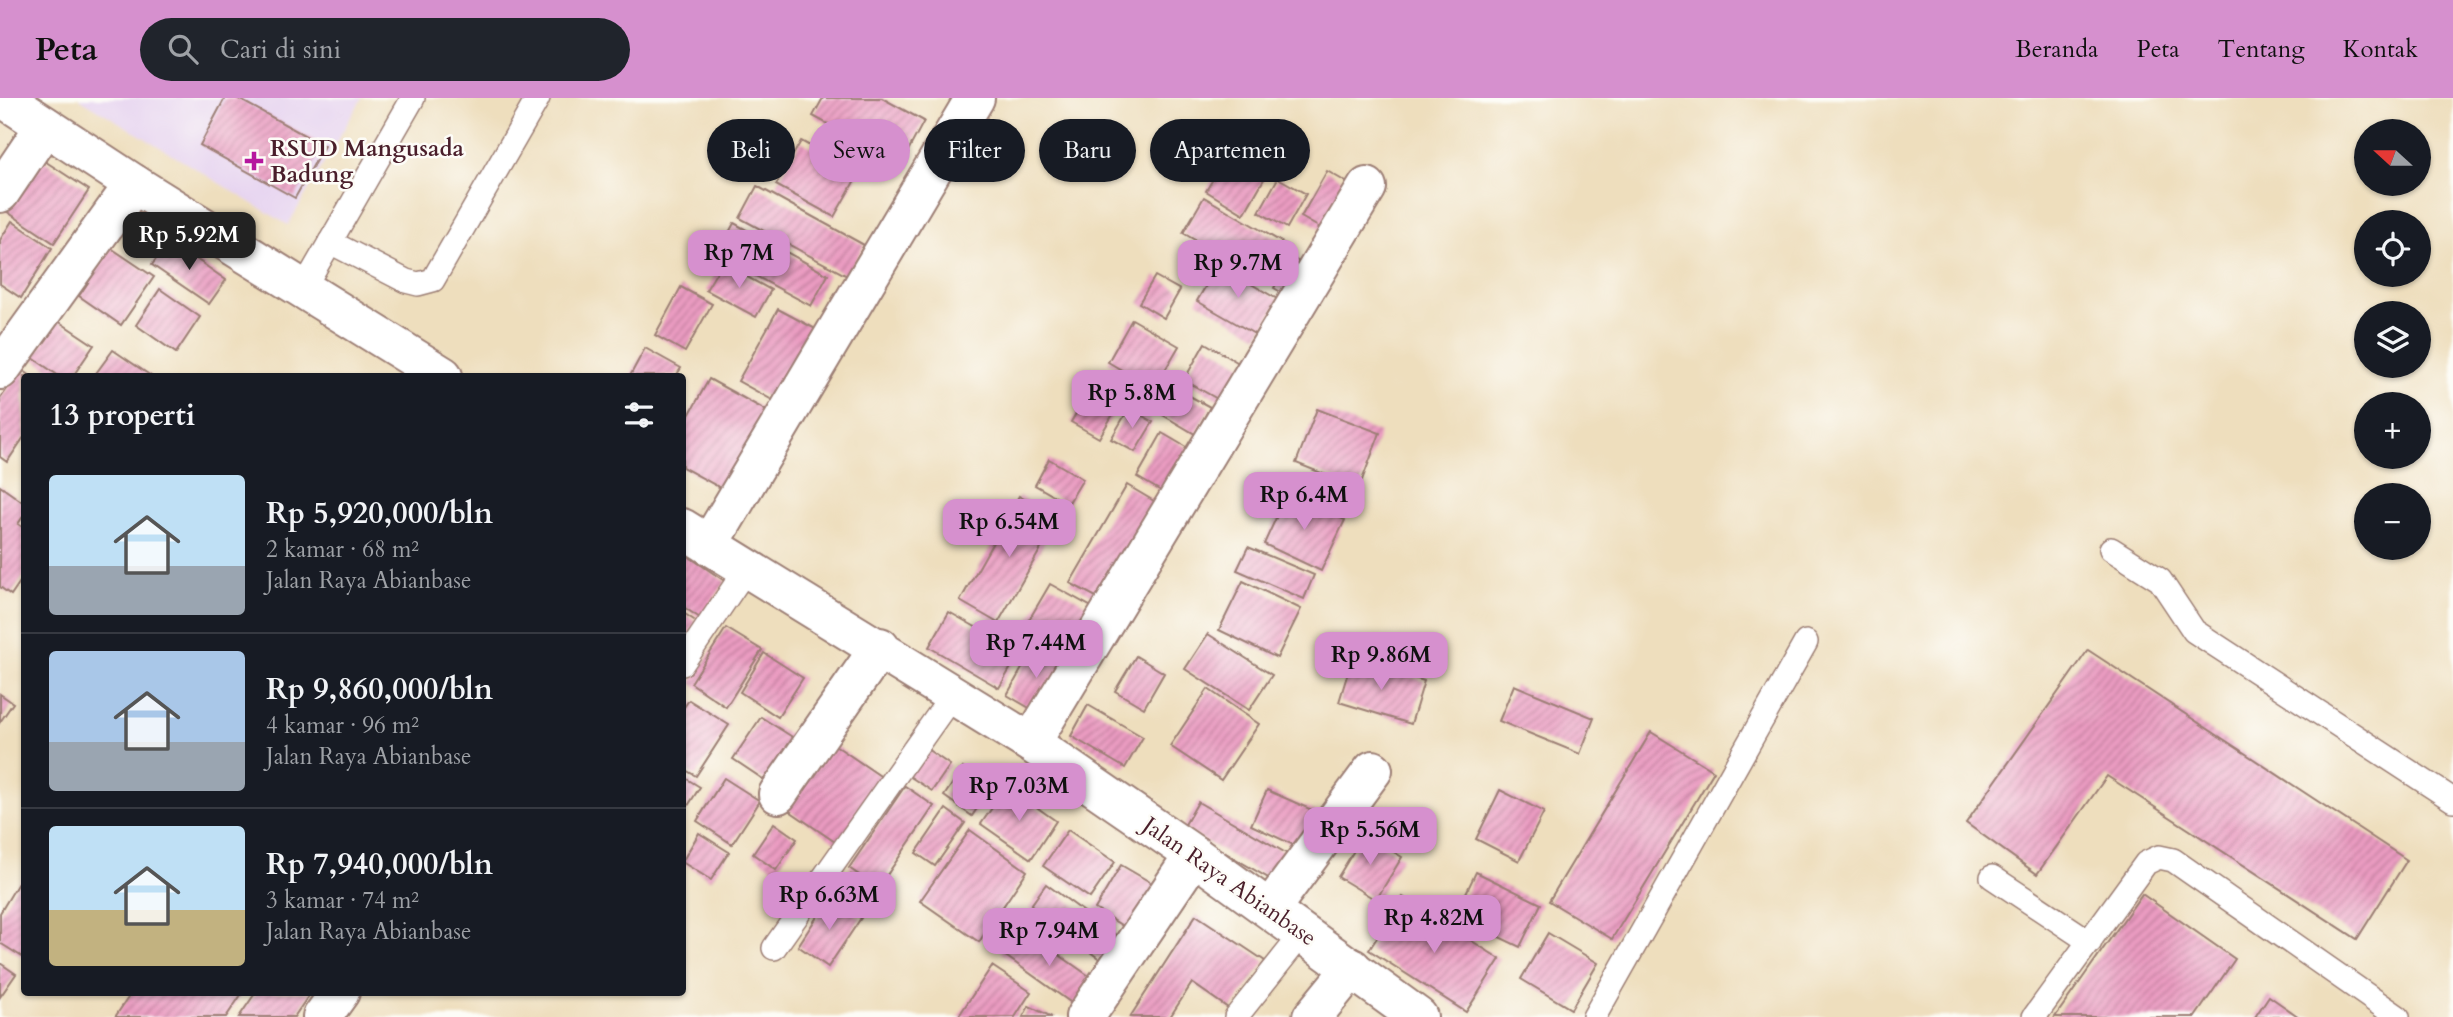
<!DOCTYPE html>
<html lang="id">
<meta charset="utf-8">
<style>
body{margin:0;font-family:Cardo,serif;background:#20242c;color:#f1f3f6;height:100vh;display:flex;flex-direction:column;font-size:26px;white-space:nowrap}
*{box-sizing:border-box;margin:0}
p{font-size:23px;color:#9ea1a6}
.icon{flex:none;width:38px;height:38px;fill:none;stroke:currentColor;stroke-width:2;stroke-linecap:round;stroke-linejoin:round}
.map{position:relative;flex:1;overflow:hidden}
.panel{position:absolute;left:21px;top:275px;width:665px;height:623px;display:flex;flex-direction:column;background:#171b24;border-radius:7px;box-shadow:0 2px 5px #0004}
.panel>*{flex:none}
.hud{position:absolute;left:707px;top:21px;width:665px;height:63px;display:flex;gap:14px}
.needle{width:46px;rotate:291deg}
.controls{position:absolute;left:2354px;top:21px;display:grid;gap:14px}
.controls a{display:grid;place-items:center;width:77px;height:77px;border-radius:50%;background:#171b24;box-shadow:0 2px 5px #0004;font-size:35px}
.price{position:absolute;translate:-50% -60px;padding:0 16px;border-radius:14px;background:#d690ce;color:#111;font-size:23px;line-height:46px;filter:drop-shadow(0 2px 4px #0008)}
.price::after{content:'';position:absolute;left:50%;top:42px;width:21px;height:16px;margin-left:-10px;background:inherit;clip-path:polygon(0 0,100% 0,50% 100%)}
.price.current{background:#222;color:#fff}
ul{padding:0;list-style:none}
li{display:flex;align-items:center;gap:21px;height:175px;padding:0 28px}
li+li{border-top:2px solid #363941}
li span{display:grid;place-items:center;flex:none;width:196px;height:140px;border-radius:7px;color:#555}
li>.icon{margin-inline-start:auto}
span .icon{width:84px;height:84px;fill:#fffc;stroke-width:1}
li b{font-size:30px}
h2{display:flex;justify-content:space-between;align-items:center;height:84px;padding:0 28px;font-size:30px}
.tag{padding:0 24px;border-radius:32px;background:#171b24;box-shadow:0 2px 5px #0004;font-size:24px;line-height:63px}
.tag.current{background:#d690ce;color:#111}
header{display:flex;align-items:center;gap:42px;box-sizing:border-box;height:98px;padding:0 35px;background:#d690ce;color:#111}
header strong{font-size:33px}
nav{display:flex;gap:38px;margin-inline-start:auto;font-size:24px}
.search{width:490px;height:63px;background:#20242c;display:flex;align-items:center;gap:18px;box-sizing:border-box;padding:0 24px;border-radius:38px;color:#9ea1a6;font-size:26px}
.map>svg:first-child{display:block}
.built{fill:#e6d3f0}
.building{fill:url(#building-hatch)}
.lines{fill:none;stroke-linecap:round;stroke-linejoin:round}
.lane-casing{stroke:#9c7e74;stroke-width:26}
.street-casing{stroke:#9c7e74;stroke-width:42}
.secondary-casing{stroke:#9c7e74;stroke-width:42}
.lane{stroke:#fff;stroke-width:23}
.street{stroke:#fff;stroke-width:38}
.secondary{stroke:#fff;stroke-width:38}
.poi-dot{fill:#b5179e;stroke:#fdfcf7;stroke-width:2.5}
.labels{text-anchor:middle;stroke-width:5;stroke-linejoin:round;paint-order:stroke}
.poi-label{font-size:23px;font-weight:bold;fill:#4a1f2b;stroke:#fdfcf7;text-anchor:start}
.street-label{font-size:23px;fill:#4a1f2b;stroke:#fdfcf7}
</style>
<header>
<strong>Peta</strong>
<div class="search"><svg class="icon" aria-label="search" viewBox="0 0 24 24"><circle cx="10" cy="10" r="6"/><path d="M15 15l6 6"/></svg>Cari di sini</div>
<nav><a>Beranda</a><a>Peta</a><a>Tentang</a><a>Kontak</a></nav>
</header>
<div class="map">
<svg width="2453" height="919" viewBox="0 0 2453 919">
<defs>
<pattern id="building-hatch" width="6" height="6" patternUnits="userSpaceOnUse" patternTransform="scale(1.75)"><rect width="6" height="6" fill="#ea9bc1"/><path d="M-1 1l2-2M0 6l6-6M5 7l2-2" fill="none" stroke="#c07e9d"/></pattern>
</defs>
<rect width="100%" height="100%" fill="#fdfcf7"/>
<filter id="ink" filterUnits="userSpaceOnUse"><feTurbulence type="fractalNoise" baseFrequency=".0143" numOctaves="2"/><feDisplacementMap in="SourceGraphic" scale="14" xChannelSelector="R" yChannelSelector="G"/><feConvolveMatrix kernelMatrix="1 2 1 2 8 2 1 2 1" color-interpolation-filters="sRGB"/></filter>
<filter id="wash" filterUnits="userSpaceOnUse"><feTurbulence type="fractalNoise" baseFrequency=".00686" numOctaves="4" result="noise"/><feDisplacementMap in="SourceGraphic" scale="28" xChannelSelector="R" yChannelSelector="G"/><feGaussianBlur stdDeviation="1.57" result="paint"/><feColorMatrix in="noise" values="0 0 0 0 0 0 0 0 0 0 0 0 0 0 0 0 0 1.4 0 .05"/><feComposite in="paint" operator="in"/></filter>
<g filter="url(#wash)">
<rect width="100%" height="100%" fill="#eedebd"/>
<polygon class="built" points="79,0 362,0 288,127"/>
<g id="blocks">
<g class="building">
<polygon points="225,0 237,0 324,48 295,100 200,47"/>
<polygon points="823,0 882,0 924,23 901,66 813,18"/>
<polygon points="801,43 859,75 834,119 776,87"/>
<polygon points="1230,52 1268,74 1244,116 1206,93"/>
<polygon points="40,60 89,92 54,145 6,113"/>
<polygon points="1327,73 1360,92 1334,138 1301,119"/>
<polygon points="1278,80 1306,96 1287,130 1259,114"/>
<polygon points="757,88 864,147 847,178 740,120"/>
<polygon points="1204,99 1290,149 1269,185 1183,135"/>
<polygon points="12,123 52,150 21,200 0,186 0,142"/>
<polygon points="734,125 828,177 811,208 717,157"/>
<polygon points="169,142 226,182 209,206 152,167"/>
<polygon points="111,150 154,179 121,227 79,198"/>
<polygon points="1291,159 1307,169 1289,199 1274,190"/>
<polygon points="722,165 771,192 756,219 706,192"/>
<polygon points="1218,167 1279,202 1258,238 1197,203"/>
<polygon points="1155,178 1180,192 1164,220 1139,205"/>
<polygon points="681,189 712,206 685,254 655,237"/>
<polygon points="160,191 200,219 176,255 136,227"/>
<polygon points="778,211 823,235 783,308 738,283"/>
<polygon points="1132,221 1179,248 1154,291 1108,264"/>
<polygon points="58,223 94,247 73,278 59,278 33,260"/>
<polygon points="1205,245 1242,267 1221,303 1184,282"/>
<polygon points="645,250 681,270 676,278 630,278"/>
<polygon points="113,252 151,278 94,278"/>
<polygon points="21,271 31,278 24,278 24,339 7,364 0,359 0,301"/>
<polygon points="1100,275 1128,291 1099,340 1071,324"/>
<polygon points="709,281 767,313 724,392 682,369 682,330"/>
<polygon points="1175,290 1210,309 1195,336 1161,316"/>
<polygon points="1129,310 1153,324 1135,354 1111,341"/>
<polygon points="1317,311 1380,335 1359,390 1296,365"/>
<polygon points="1162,335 1198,356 1173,400 1137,379"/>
<polygon points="1049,361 1083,381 1068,406 1035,387"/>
<polygon points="1127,387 1164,409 1109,506 1070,485"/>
<polygon points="0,388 24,405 24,417 18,426 24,430 24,478 11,497 0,489"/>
<polygon points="1287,396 1345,422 1321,473 1264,446"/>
<polygon points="1019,398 1058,421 998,525 960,503"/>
<polygon points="1248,449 1314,477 1304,501 1237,472"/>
<polygon points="682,454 726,484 700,520 682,508"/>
<polygon points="1243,483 1301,511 1277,560 1219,532"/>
<polygon points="1050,486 1095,511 1071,554 1026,527"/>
<polygon points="682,514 697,524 682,546"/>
<polygon points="949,514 1020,554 999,590 929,549"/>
<polygon points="726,530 762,552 726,609 691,585"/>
<polygon points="1208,536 1272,577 1249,612 1185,571"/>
<polygon points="1034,549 1066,567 1038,615 1007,597"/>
<polygon points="2088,552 2407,762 2357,841 2107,678 2037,776 1966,725"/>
<polygon points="764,555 803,580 778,619 740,594"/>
<polygon points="1136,558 1164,575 1144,610 1115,593"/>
<polygon points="1352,561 1424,583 1411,626 1339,604"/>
<polygon points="1514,587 1594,620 1580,656 1499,623"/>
<polygon points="1208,591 1259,626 1221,682 1170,648"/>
<polygon points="0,596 13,605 0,624"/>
<polygon points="689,602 729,627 696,678 682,670 682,612"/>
<polygon points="1088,607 1143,639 1125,670 1071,638"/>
<polygon points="761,619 794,640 766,683 733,661"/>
<polygon points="1651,634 1714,673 1612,841 1549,803"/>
<polygon points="826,641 886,682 841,748 781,707"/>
<polygon points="924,649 950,667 932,693 906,676"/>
<polygon points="963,670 991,689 972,718 944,698"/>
<polygon points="682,678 700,689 682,717"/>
<polygon points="724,680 760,703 732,746 697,723"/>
<polygon points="905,688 934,708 878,790 849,770"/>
<polygon points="1007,688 1056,723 1031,761 981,726"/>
<polygon points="1267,692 1321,716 1304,752 1251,727"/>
<polygon points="1500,692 1544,714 1519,763 1476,741"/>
<polygon points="1198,704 1298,762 1282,788 1183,730"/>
<polygon points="946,711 965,725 935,768 916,755"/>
<polygon points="774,725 797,741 776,772 753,756"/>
<polygon points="970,732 1027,773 979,844 920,803"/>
<polygon points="1068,732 1115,764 1090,800 1043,768"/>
<polygon points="699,735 729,754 711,782 682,764"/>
<polygon points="1364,736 1402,759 1376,802 1338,779"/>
<polygon points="1121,767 1162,791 1136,836 1095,811"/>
<polygon points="1476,774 1541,806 1520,849 1455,818"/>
<polygon points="24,775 24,860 0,845 0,815"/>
<polygon points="851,777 879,796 865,816 837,798"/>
<polygon points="1046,786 1121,841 1104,864 1029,810"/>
<polygon points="2142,796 2235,861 2195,919 2055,919"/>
<polygon points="830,799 861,820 828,869 798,848"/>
<polygon points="1403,799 1500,861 1466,914 1369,852"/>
<polygon points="1196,817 1265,863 1231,912 1192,885 1170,919 1130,919"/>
<polygon points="1018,828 1099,885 1080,911 1000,854"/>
<polygon points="1548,835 1598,865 1571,911 1521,881"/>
<polygon points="0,865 16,876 0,899"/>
<polygon points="992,868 1031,894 1015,919 958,919"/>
<polygon points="132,894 243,894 226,919 115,919"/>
<polygon points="256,894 311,894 294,919 239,919"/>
<polygon points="2269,898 2299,919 2255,919"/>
<polygon points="1029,908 1052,919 1023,919"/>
</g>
</g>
</g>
<g filter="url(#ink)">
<use href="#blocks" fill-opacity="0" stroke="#9c7e74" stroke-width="2"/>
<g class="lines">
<defs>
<g id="lane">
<polyline points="330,144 406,183 418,186 433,182 538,0"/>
<polyline points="303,191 413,0"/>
<polyline points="2111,451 2160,482 2194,533 2453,702"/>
<polyline points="682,566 747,470"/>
<polyline points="1992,779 2090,844"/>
<polyline points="774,850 954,595"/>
<polyline points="1236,919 1303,835"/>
<polyline points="1594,919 1806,544"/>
<polyline points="2034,919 2146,765 2159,759 2173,762 2398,919"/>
</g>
<g id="street">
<polyline points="0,95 45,28"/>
<polyline points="0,272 134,86"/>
<polyline points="709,447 975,0"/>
<polyline points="1031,645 1367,89"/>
<polyline points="778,696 880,549"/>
<polyline points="1270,811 1373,672"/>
<polyline points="322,919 340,894"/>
<polyline points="1085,919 1194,757"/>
<polyline points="1312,919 1352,870"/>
</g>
<g id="secondary">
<polyline points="3,0 134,86 443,278"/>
<polyline points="682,430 1031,645 1194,757 1418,919"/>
</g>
</defs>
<use href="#lane" class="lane-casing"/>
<use href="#street" class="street-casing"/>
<use href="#secondary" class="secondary-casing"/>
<use href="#lane" class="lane"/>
<use href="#street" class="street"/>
<use href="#secondary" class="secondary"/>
</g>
</g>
<path class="poi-dot" d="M250.5 52.5h7v7h7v7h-7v7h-7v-7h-7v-7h7z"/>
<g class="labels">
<g class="poi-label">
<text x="270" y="58">RSUD Mangusada<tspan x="270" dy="26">Badung</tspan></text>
</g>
<g class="street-label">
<text transform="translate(1230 783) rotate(35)" y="8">Jalan Raya Abianbase</text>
</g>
</g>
</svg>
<div class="controls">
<a><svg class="needle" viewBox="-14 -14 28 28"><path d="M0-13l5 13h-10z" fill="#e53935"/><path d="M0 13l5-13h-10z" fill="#9ea1a6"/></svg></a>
<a><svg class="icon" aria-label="locate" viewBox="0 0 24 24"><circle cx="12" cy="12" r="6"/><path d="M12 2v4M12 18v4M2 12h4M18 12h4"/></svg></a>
<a><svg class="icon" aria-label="layers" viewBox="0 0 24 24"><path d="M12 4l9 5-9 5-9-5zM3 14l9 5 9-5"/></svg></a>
<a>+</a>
<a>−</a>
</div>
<b class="price current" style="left:189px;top:174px">Rp 5.92M</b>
<b class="price" style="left:739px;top:192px">Rp 7M</b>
<b class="price" style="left:1238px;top:202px">Rp 9.7M</b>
<b class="price" style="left:1132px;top:332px">Rp 5.8M</b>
<b class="price" style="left:1304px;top:434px">Rp 6.4M</b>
<b class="price" style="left:1009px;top:461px">Rp 6.54M</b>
<b class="price" style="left:1036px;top:582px">Rp 7.44M</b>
<b class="price" style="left:1381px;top:594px">Rp 9.86M</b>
<b class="price" style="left:1019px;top:725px">Rp 7.03M</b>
<b class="price" style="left:1370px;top:769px">Rp 5.56M</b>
<b class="price" style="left:829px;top:834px">Rp 6.63M</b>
<b class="price" style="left:1434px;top:857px">Rp 4.82M</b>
<b class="price" style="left:1049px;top:870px">Rp 7.94M</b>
<div class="hud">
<a class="tag">Beli</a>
<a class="tag current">Sewa</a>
<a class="tag">Filter</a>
<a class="tag">Baru</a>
<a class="tag">Apartemen</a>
</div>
<section class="panel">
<h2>13 properti<svg class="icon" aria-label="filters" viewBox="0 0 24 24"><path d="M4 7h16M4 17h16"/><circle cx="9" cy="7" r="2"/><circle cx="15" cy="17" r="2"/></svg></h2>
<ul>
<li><span style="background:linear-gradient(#bfe0f5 65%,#9aa5b1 0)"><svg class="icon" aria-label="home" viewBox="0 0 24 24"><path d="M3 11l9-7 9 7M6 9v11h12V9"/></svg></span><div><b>Rp 5,920,000/bln</b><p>2 kamar · 68 m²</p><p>Jalan Raya Abianbase</p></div></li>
<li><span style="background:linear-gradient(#a9c7e8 65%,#9aa5b1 0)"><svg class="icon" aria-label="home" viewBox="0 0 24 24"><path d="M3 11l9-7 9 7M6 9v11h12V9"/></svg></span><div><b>Rp 9,860,000/bln</b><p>4 kamar · 96 m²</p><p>Jalan Raya Abianbase</p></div></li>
<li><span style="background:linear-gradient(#bfe0f5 60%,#c2b280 0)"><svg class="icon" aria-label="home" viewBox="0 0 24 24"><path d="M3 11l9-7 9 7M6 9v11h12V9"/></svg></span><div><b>Rp 7,940,000/bln</b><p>3 kamar · 74 m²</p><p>Jalan Raya Abianbase</p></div></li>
</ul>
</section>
</div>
